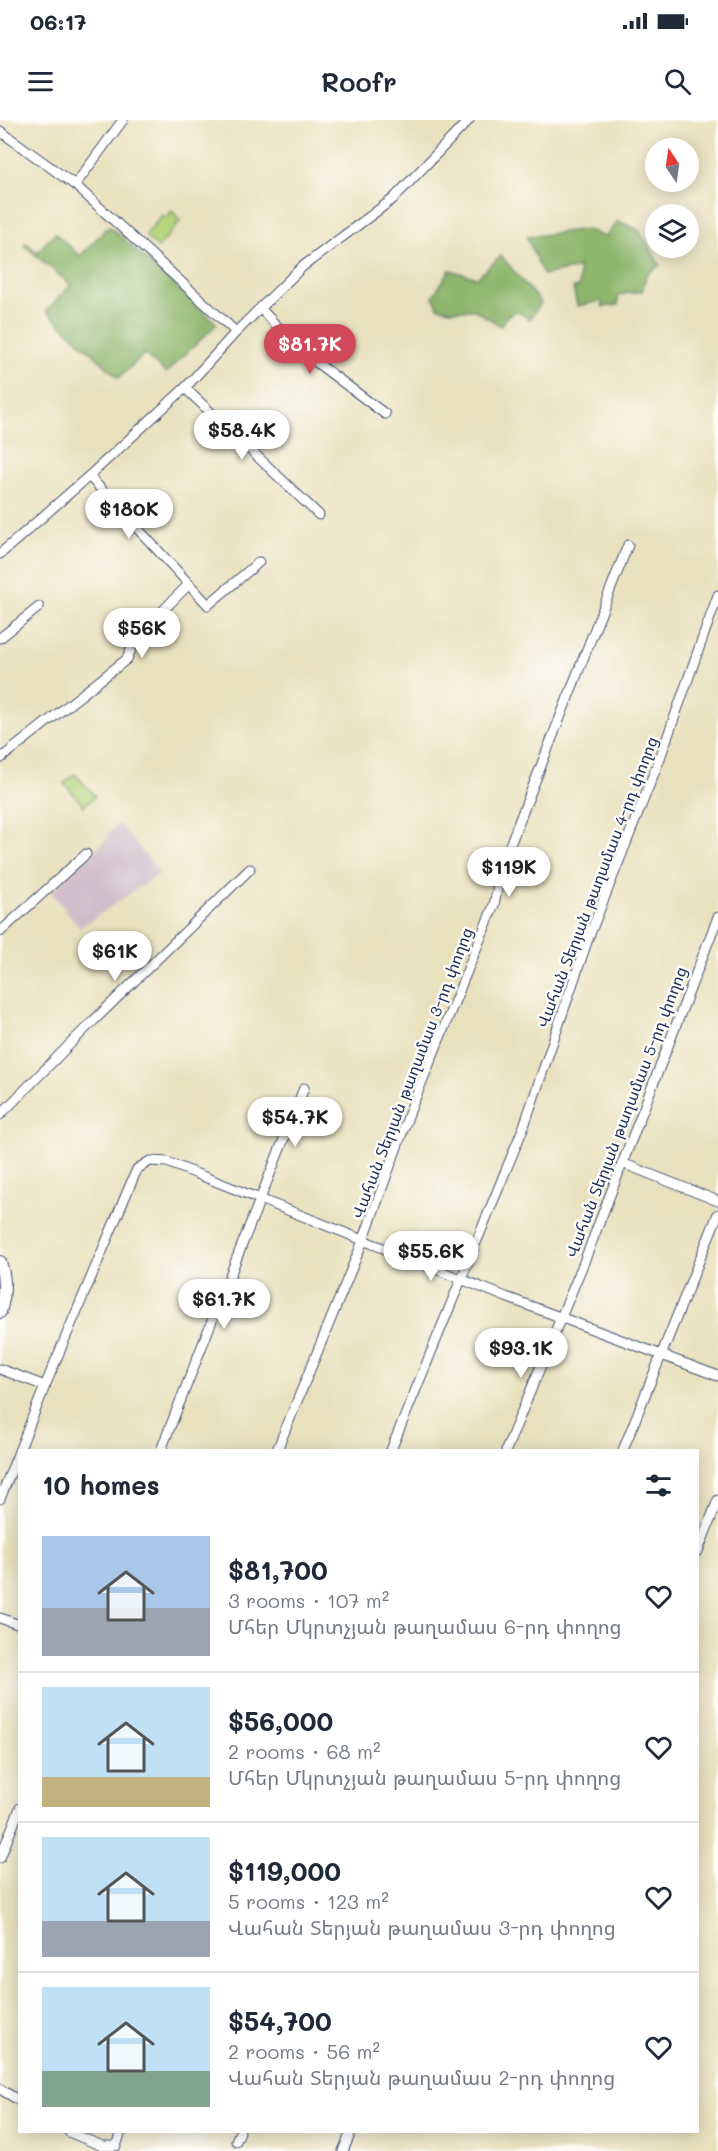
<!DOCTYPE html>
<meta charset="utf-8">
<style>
body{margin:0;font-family:Mali,"Noto Sans Armenian",sans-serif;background:#f2f2f3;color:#1f2937;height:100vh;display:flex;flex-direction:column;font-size:22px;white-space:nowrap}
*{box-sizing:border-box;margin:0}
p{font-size:20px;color:#747a83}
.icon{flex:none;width:33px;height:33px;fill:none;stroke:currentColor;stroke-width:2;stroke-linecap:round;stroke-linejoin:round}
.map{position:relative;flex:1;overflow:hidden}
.details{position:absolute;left:18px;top:1329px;width:681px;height:684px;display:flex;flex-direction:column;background:#fff;border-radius:0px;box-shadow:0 3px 15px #0003}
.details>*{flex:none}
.needle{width:39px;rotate:347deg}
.controls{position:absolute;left:645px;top:18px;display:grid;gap:12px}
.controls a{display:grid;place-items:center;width:54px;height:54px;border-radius:50%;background:#fff;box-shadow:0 3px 15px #0003;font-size:30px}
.price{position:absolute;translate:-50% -51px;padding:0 14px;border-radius:21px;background:#fff;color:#222;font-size:20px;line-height:39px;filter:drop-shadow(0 2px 3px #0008)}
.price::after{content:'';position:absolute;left:50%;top:36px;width:18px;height:14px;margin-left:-9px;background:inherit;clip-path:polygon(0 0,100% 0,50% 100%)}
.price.active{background:#d1495b;color:#fff}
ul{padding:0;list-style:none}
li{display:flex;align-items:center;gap:18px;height:150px;padding:0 24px}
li+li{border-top:2px solid #e0e1e3}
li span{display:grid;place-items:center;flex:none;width:168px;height:120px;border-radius:0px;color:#555}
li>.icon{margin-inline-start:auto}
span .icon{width:72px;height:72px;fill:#fffc;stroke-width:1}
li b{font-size:26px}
h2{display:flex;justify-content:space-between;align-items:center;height:72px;padding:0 24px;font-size:26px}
.status{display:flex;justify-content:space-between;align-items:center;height:42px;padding:0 30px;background:#fff;direction:ltr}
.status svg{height:16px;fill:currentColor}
header{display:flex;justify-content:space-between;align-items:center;height:78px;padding:0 24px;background:#fff;font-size:27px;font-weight:600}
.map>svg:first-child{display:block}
.industrial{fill:#d1bdca}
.green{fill:#b3d47c;stroke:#67826d;stroke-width:1.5}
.forest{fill:#8eb66c;stroke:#547265;stroke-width:1.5}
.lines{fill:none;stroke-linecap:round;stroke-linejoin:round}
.minor-casing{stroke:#3a4a6c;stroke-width:11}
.secondary-casing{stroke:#3a4a6c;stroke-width:14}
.minor{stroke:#fff;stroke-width:9}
.secondary{stroke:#fff;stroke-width:12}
.labels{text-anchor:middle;stroke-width:5;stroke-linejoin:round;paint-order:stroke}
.street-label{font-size:16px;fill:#1b2f5e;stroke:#fdfcf7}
</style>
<div class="status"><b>06:17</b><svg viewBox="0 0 49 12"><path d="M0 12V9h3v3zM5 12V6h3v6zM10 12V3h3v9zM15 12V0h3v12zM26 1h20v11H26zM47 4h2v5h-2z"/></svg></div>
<header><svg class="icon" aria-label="menu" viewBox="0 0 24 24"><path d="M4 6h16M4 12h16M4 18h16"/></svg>Roofr<svg class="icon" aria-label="search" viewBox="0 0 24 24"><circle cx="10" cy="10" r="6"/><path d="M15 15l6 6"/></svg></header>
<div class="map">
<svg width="718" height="2031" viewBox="0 0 718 2031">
<rect width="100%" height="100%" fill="#fdfcf7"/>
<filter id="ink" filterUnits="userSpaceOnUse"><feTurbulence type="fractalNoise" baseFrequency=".0167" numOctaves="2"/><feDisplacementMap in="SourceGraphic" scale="12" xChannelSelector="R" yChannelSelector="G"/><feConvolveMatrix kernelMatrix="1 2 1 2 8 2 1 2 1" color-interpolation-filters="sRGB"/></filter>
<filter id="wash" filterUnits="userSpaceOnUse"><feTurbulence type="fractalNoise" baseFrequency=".008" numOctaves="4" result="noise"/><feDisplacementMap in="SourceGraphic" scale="24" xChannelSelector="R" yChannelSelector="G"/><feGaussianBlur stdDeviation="1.35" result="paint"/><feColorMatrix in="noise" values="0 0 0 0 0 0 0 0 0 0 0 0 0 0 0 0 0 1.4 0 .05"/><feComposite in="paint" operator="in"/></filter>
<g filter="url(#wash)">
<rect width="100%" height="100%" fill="#e9e1bd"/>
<polygon class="industrial" points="119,704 160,753 80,808 51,772 109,717 107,714"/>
<g class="green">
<polygon points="172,91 180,101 158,128 145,116 162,95 166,98"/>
<polygon points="75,654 95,676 84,686 64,663"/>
</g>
<g class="forest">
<polygon points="618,101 639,110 660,145 646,155 642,171 618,175 618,185 603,187 601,181 577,186 573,168 579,167 579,148 543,155 527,117 586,109 605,117"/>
<polygon points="109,106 217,204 166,253 144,234 119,258 46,191 71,165 24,125 26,123 37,132 55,113 80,136"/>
<polygon points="501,136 541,183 529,199 517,191 507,196 501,206 475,190 450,190 438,187 433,176 450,150 477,158"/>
</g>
</g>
<g filter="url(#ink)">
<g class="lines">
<defs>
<g id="minor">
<polyline points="0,11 75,65 236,212"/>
<polyline points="75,65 123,0"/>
<polyline points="261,189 296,227 385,294"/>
<polyline points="185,268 319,395"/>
<polyline points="89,356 189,464"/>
<polyline points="0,434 89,356 185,268 236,212 302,147 393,79 469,0"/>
<polyline points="0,518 39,487"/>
<polyline points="0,639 127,539 136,518 189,464 208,485 259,442"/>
<polyline points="0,812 86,734"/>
<polyline points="0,995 84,910 250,749"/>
<polyline points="622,1043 718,1081"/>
<polyline points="0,1249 45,1266"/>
<polyline points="161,1330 304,968"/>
<polyline points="277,1330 363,1121 410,991 494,785 502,745 628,425"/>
<polyline points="391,1330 524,1006 588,819 660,638 718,475"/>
<polyline points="506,1330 584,1142 718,797"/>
<polyline points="623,1330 718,1094"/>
<polyline points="0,1379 45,1266 137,1049 150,1041 167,1042 506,1177 718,1256"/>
<polyline points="698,1431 718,1380"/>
<polyline points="0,1498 20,1505"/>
<polyline points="0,1738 20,1688"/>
<polyline points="0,1969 20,1981"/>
<polyline points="69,2012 102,2026 116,2026 121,2012"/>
<polyline points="236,2021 240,2012"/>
<polyline points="343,2031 351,2012"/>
</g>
<path id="secondary" d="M0 1142C6 1159 5 1175 0 1192"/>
</defs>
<use href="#minor" class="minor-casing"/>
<use href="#secondary" class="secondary-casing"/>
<use href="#minor" class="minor"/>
<use href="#secondary" class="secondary"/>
</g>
</g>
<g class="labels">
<g class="street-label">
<text transform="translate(597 762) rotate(-69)" y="6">Վահան Տերյան թաղամաս 4-րդ փողոց</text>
<text transform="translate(412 953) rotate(-69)" y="6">Վահան Տերյան թաղամաս 3-րդ փողոց</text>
<text transform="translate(626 992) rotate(-69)" y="6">Վահան Տերյան թաղամաս 5-րդ փողոց</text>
</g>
</g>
</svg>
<div class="controls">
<a><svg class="needle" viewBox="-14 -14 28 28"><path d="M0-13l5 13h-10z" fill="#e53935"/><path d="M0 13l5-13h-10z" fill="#747a83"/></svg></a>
<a><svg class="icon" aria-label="layers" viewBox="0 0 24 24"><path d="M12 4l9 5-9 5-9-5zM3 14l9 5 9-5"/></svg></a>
</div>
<b class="price active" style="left:310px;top:255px">$81.7K</b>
<b class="price" style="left:242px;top:341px">$58.4K</b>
<b class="price" style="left:129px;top:420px">$180K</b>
<b class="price" style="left:142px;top:539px">$56K</b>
<b class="price" style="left:509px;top:778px">$119K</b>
<b class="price" style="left:115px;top:862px">$61K</b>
<b class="price" style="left:295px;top:1028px">$54.7K</b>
<b class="price" style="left:431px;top:1162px">$55.6K</b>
<b class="price" style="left:224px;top:1210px">$61.7K</b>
<b class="price" style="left:521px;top:1259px">$93.1K</b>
<section class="details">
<h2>10 homes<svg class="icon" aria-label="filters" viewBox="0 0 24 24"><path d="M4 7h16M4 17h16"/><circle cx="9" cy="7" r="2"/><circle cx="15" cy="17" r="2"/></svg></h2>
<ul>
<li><span style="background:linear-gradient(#a9c7e8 60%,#9aa5b1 0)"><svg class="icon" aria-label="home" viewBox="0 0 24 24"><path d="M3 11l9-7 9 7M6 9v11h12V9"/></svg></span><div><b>$81,700</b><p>3 rooms · 107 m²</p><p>Մհեր Մկրտչյան թաղամաս 6-րդ փողոց</p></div><svg class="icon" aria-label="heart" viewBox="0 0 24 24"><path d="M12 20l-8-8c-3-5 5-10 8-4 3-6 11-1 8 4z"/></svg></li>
<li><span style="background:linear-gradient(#bfe0f5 75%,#c2b280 0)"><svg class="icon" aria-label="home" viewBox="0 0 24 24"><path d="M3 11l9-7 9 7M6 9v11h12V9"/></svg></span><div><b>$56,000</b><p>2 rooms · 68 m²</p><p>Մհեր Մկրտչյան թաղամաս 5-րդ փողոց</p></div><svg class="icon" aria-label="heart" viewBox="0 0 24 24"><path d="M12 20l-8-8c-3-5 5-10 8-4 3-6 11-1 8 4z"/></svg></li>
<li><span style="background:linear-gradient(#bfe0f5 70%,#9aa5b1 0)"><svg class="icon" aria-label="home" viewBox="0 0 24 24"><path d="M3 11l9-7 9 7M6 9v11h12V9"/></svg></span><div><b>$119,000</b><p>5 rooms · 123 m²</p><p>Վահան Տերյան թաղամաս 3-րդ փողոց</p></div><svg class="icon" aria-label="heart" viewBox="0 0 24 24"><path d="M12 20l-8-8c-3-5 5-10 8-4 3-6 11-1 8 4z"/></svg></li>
<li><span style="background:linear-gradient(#bfe0f5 70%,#7fa58c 0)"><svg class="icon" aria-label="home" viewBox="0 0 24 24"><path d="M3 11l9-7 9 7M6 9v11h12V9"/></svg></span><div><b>$54,700</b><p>2 rooms · 56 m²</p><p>Վահան Տերյան թաղամաս 2-րդ փողոց</p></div><svg class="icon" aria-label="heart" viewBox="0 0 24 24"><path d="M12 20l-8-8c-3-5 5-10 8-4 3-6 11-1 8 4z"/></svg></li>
</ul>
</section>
</div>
